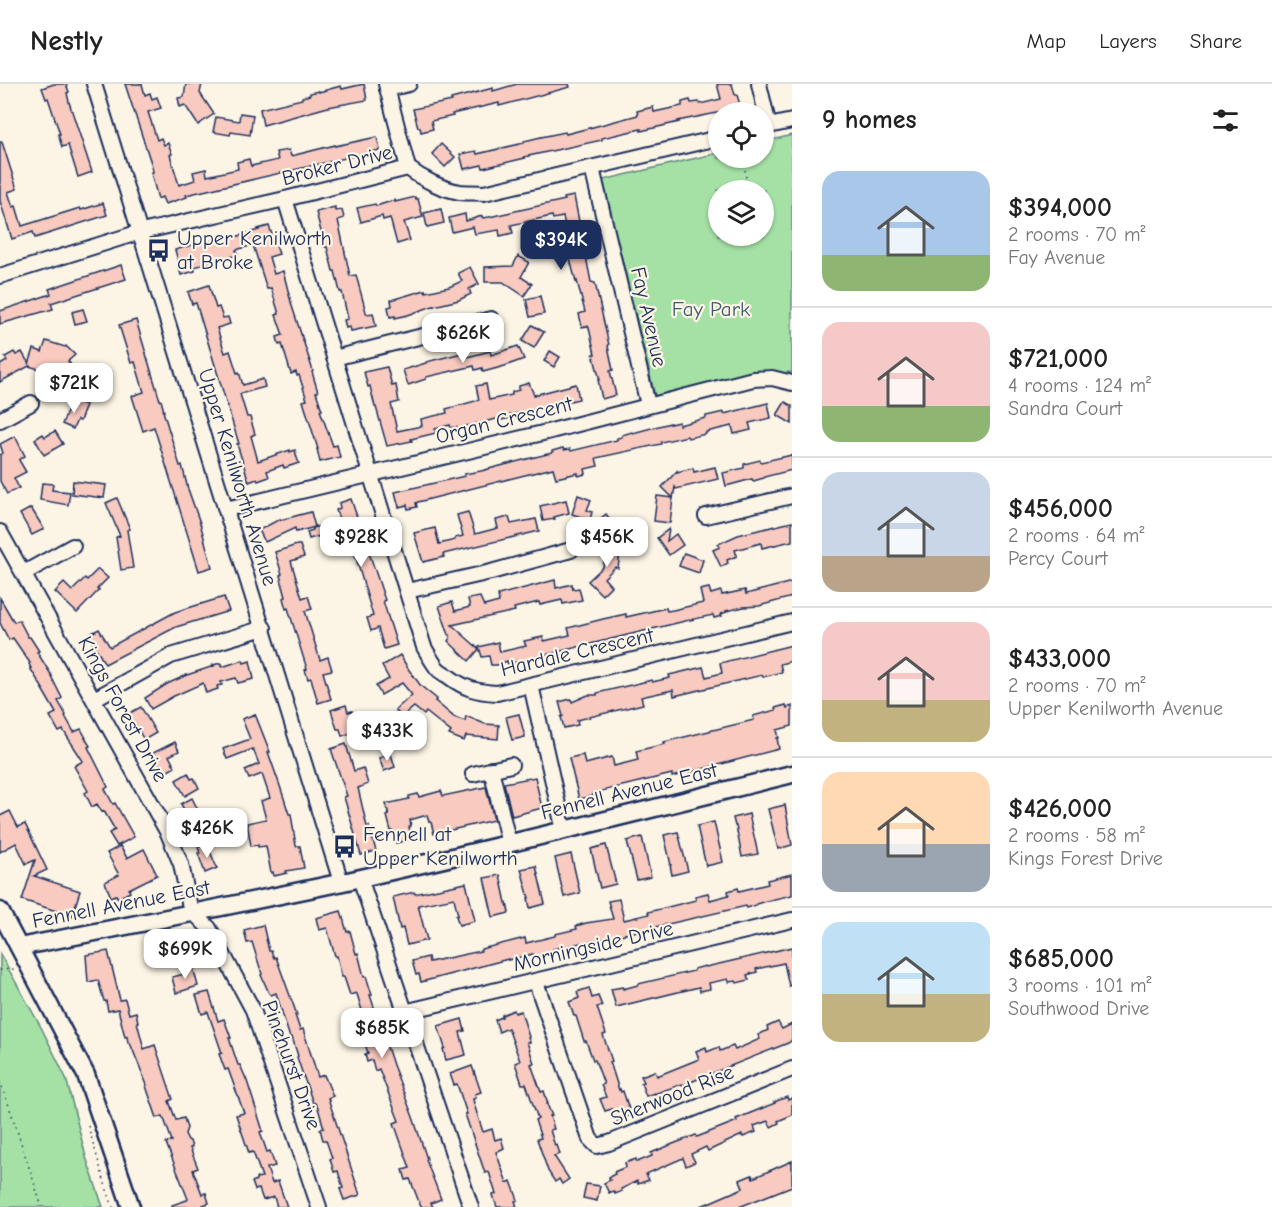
<!DOCTYPE html>
<meta charset="utf-8">
<style>
body{margin:0;font-family:"Comic Neue",sans-serif;background:#f6f6f6;color:#222;height:100vh;display:flex;flex-direction:column;font-size:22px;white-space:nowrap}
*{box-sizing:border-box;margin:0}
p{font-size:20px;color:#767676}
.icon{flex:none;width:33px;height:33px;fill:none;stroke:currentColor;stroke-width:2;stroke-linecap:round;stroke-linejoin:round}
.map{position:relative;flex:1;overflow:hidden}
.side{display:flex;flex-direction:column;background:#fff;width:480px}
.side>*{flex:none}
.fabs{position:absolute;left:708px;top:18px;display:grid;gap:12px}
.fabs a{display:grid;place-items:center;width:66px;height:66px;border-radius:50%;background:#fff;box-shadow:0 2px 4px #0004;font-size:30px}
.price{position:absolute;translate:-50% -51px;padding:0 14px;border-radius:12px;background:#fff;color:#222;font-size:20px;line-height:39px;filter:drop-shadow(0 2px 3px #0008)}
.price::after{content:'';position:absolute;left:50%;top:36px;width:18px;height:14px;margin-left:-9px;background:inherit;clip-path:polygon(0 0,100% 0,50% 100%)}
.price.active{background:#1b2f5e;color:#fff}
ul{padding:0;list-style:none}
li{display:flex;align-items:center;gap:18px;height:150px;padding:0 30px}
li+li{border-top:2px solid #e0e0e0}
li span{display:grid;place-items:center;flex:none;width:168px;height:120px;border-radius:18px;color:#555}
li>.icon{margin-inline-start:auto}
span .icon{width:72px;height:72px;fill:#fffc;stroke-width:1}
li b{font-size:26px}
h2{display:flex;justify-content:space-between;align-items:center;height:72px;padding:0 30px;font-size:26px}
header{display:flex;align-items:center;gap:36px;box-sizing:border-box;height:84px;padding:0 30px;background:#fff;border-bottom:2px solid #e0e0e0}
header strong{font-size:28px}
nav{display:flex;gap:33px;margin-inline-start:auto;font-size:21px}
main{display:flex;flex:1;min-height:0}
.map>svg:first-child{display:block}
.green{fill:#a5e0a5;stroke:#608882;stroke-width:1.5;fill-rule:evenodd}
.building{fill:#f9cabf;stroke:#1b2f5e;stroke-width:1.5}
.lines{fill:none;stroke-linecap:round;stroke-linejoin:round}
.minor-casing{stroke:#1b2f5e;stroke-width:18}
.major-casing{stroke:#1b2f5e;stroke-width:21}
.path{stroke:#1b2f5e;stroke-width:1.5;stroke-dasharray:1.5 4.5;stroke-linecap:butt}
.minor{stroke:#fcf5e5;stroke-width:14}
.major{stroke:#fcf5e5;stroke-width:16}
.labels{text-anchor:middle;stroke-width:4.5;stroke-linejoin:round;paint-order:stroke}
.street-label{font-size:21px;fill:#1b2f5e;stroke:#fcf5e5}
.poi-label{font-size:21px;fill:#1b2f5e;stroke:#fcf5e5;text-anchor:start}
.park-label{font-size:21px;fill:#3e5b70;stroke:#fcf5e5}
</style>
<header>
<strong>Nestly</strong>
<nav><a>Map</a><a>Layers</a><a>Share</a></nav>
</header>
<main>
<div class="map">
<svg width="792" height="1123" viewBox="0 0 792 1123">
<rect width="100%" height="100%" fill="#fcf5e5"/>
<filter id="ink" filterUnits="userSpaceOnUse"><feTurbulence type="fractalNoise" baseFrequency=".0167" numOctaves="2"/><feDisplacementMap in="SourceGraphic" scale="12" xChannelSelector="R" yChannelSelector="G"/><feConvolveMatrix kernelMatrix="1 2 1 2 8 2 1 2 1" color-interpolation-filters="sRGB"/></filter>
<g filter="url(#ink)">
<g class="green">
<path d="M792 51V289L789 288 655 312 603 96 718 69V74H764V58ZM718 106H764V152H718Z"/>
<polygon points="0,870 42,945 66,994 86,1073 103,1123 0,1123"/>
</g>
<g class="building">
<polygon points="54,0 66,0 69,8 67,9 69,18 92,88 78,93 68,61 62,63 58,50 60,50 48,14 46,15 42,4"/>
<polygon points="125,0 142,0 145,11 150,9 152,15 157,13 161,24 148,28 157,56 161,54 164,61 168,59 172,70 170,71 179,101 195,96 193,88 206,85 207,92 238,85 237,78 249,75 251,82 278,76 276,68 289,66 291,72 335,61 335,62 377,53 380,66 186,111 187,113 165,120 162,113 158,115 151,89 153,88 152,82"/>
<polygon points="186,0 202,0 200,9 214,30 198,41 185,21 180,23 178,14 184,13"/>
<polygon points="364,0 367,16 328,23 263,41 260,25 302,15 302,13 310,11 310,9 319,7 319,8 341,2 342,5"/>
<polygon points="517,0 569,0 570,3 499,22 499,19 452,30 453,32 431,37 433,45 421,48 420,43 418,43 413,25 452,17 451,15 478,8 493,4 493,7"/>
<polygon points="717,0 732,0 735,11 737,11 741,24 678,37 679,38 641,47 641,45 602,54 602,56 524,73 525,74 483,84 482,81 464,85 460,70 476,67 477,70 524,59 524,57 541,53 565,48 566,50 593,43 638,31 637,27 653,23 654,28 682,22 682,18 690,16 691,19 699,18 700,20 721,15"/>
<polygon points="240,29 253,31 250,51 231,48 230,51 213,48 216,33 239,37"/>
<polygon points="0,58 2,58 17,105 8,108 13,123 16,122 22,142 80,124 81,126 103,119 107,131 35,154 33,148 12,155 0,117"/>
<polygon points="441,60 455,73 445,83 432,70"/>
<polygon points="574,112 591,198 595,199 609,261 608,262 613,286 610,287 616,311 602,315 598,296 600,296 593,270 595,270 589,244 588,242 582,243 579,230 585,228 577,197 576,198 571,179 567,159 569,158 563,133 553,135 552,132 511,141 513,149 500,152 499,146 475,150 473,143 452,148 449,134 465,130 466,137 482,132 483,134 489,133 565,116 564,114"/>
<polygon points="415,113 416,115 418,115 423,133 404,138 410,156 397,160 390,134 383,136 382,132 361,138 357,124 375,120 376,122 395,116 395,118"/>
<polygon points="335,123 335,127 342,126 344,134 338,136 350,192 356,191 366,228 367,230 373,229 376,242 351,247 350,243 346,244 344,236 348,235 342,208 340,208 335,187 333,187 327,163 325,163 316,128"/>
<polygon points="441,125 444,139 427,143 424,129"/>
<polygon points="269,142 279,170 269,173 274,190 283,187 292,222 313,287 312,288 318,308 316,308 322,326 320,326 333,362 337,361 340,373 320,378 317,365 318,365 303,317 307,316 299,291 297,292 296,288 291,290 282,260 279,261 277,253 283,251 276,231 279,230 271,204 267,205 253,161 236,166 238,171 194,183 195,187 181,191 178,180 179,180 175,166 209,156 210,158 231,151 232,154 259,146 258,145"/>
<polygon points="518,172 529,178 521,193 532,200 524,212 503,198 485,198 485,183 513,182"/>
<polygon points="121,181 126,195 51,219 53,225 0,240 0,227 51,210 49,205"/>
<polygon points="470,183 479,200 469,205 471,210 459,216 430,223 408,231 395,234 395,232 390,233 388,223 392,222 391,216 425,206 426,208 449,203 462,197 458,189"/>
<polygon points="209,201 216,224 219,223 223,234 228,233 230,240 217,244 225,269 230,267 237,289 239,288 243,301 263,295 265,303 240,310 247,333 250,333 255,350 251,352 258,377 290,366 290,368 295,366 297,374 299,379 284,384 283,381 267,387 269,393 258,397 257,395 249,398 237,360 239,360 196,219 192,220 188,208"/>
<polygon points="540,212 544,230 530,233 526,215"/>
<polygon points="83,225 87,237 75,240 72,228"/>
<polygon points="136,236 158,310 160,316 161,316 164,327 163,327 180,382 182,381 188,405 200,439 212,483 199,487 154,343 143,347 132,312 144,308 135,278 131,279 119,241"/>
<polygon points="532,241 544,248 534,264 522,257"/>
<polygon points="46,257 65,263 66,262 75,271 68,277 88,305 75,315 51,281 49,288 29,282 0,298 0,281 7,277 5,273 14,268 16,271 22,268 29,280 34,265 42,268"/>
<polygon points="518,262 524,275 505,282 483,288 482,284 475,286 474,282 426,293 426,295 408,301 403,286 426,279 426,278 466,268 467,273 490,267 491,271"/>
<polygon points="550,267 560,273 554,283 544,277"/>
<polygon points="387,283 392,302 396,301 399,318 391,320 397,347 422,342 421,335 447,329 446,325 479,316 476,302 486,300 489,316 512,311 512,308 519,306 519,302 529,299 534,311 576,300 579,315 510,331 511,334 501,336 501,334 458,344 457,343 451,344 450,341 435,345 436,349 411,355 412,357 387,362 376,323 375,323 370,302 368,303 364,288"/>
<polygon points="72,316 86,321 80,337 77,336 73,345 62,340"/>
<polygon points="785,318 792,322 792,340 777,331"/>
<polygon points="768,319 771,334 749,339 751,346 734,350 732,342 706,348 706,350 688,354 687,352 661,358 661,360 596,374 598,382 585,385 586,390 578,392 578,389 556,394 553,384 418,418 416,419 417,423 408,425 407,421 399,423 395,408 465,392 464,390 481,387 527,375 552,369 552,367 563,364 564,366 570,365 571,367 617,356 617,354 622,353 622,351 632,348 633,349 670,339 670,340 679,338 679,341 706,334 706,332 724,328 724,330"/>
<polygon points="55,347 63,360 44,371 35,355 43,350 45,353"/>
<polygon points="15,352 25,372 19,376 26,388 14,394 19,404 7,410 0,397 0,371 3,369 0,360"/>
<polygon points="792,371 792,386 764,393 764,394 753,397 752,395 726,402 723,389 744,384 744,380 760,376 761,378"/>
<polygon points="715,383 718,395 676,405 675,403 673,414 662,403 677,387 677,388 693,384 694,388"/>
<polygon points="73,397 106,401 104,414 72,410"/>
<polygon points="42,399 53,400 52,406 70,408 68,421 40,416"/>
<polygon points="578,411 591,416 587,426 592,428 590,436 572,430"/>
<polygon points="657,412 673,414 670,439 654,437"/>
<polygon points="117,414 130,445 127,446 133,484 121,486 116,453 120,452 106,419"/>
<polygon points="351,415 385,516 383,517 397,561 384,565 378,544 371,547 367,534 373,532 351,457 346,459 344,450 328,454 327,450 309,455 307,448 313,446 313,444 323,441 323,443 340,438 336,426 340,424 339,419"/>
<polygon points="566,416 569,429 554,433 555,435 543,437 540,422"/>
<polygon points="31,424 44,445 32,451 20,430"/>
<polygon points="311,428 315,443 296,448 295,444 265,458 259,446 280,435 280,436"/>
<polygon points="468,428 475,450 498,444 496,436 509,433 511,440 536,435 539,447 443,470 444,473 423,478 414,449 435,444 439,460 455,456 455,454 463,452 457,431"/>
<polygon points="606,430 618,447 606,456 596,438"/>
<polygon points="792,438 792,457 762,464 761,459 735,466 737,472 727,476 728,479 721,483 713,466 720,463 718,460 738,451"/>
<polygon points="669,445 667,457 676,450 683,461 669,471 657,454"/>
<polygon points="607,458 621,461 618,484 615,483 604,494 611,502 602,511 588,497 603,483"/>
<polygon points="297,461 300,461 304,473 291,477 293,484 302,514 308,512 312,525 305,527 320,576 328,573 332,586 323,588 331,615 318,619 311,594 308,595 305,586 307,585 288,524 286,525 283,514 286,513 280,491 282,490 275,468"/>
<polygon points="684,469 703,476 699,489 679,482"/>
<polygon points="98,485 108,494 97,505 99,506 77,529 55,508 64,499 72,507 85,494 87,496"/>
<polygon points="555,496 556,504 572,500 573,505 579,504 582,516 563,520 562,516 540,521 539,518 514,524 515,527 452,541 479,565 469,577 448,557 450,554 439,522 452,518 455,527 470,523 468,515 480,513 484,522 499,518 498,511"/>
<polygon points="792,498 792,513 759,522 744,523 726,527 727,528 721,530 722,532 714,534 713,531 685,537 508,580 507,577 497,581 491,581 489,572 482,573 479,563 498,558 500,568 526,562 524,557 543,553 544,557 570,551 568,544 603,535 626,530 626,533 666,524 667,527 673,526 703,519 700,506 709,504 711,510 721,507 722,511 745,506 746,510"/>
<polygon points="224,513 229,527 176,543 105,580 88,551 99,545 110,563 175,528"/>
<polygon points="0,514 14,538 19,536 28,553 30,553 39,567 37,568 52,592 51,592 62,614 58,617 66,631 65,632 74,648 81,645 86,654 85,654 90,662 88,663 108,703 105,705 113,720 115,719 134,753 117,762 109,749 115,746 104,727 102,728 97,720 92,723 85,709 88,707 74,682 83,677 63,646 59,648 50,632 56,629 42,605 43,605 30,584 31,584 29,580 30,579 13,554 9,556 0,539"/>
<polygon points="792,561 792,577 780,580 782,588 763,593 762,591 674,612 673,606 641,613 643,620 577,636 578,641 564,644 561,633 563,632 559,618 571,615 572,618 588,611 597,611 597,609 652,596 652,598 670,594 669,591 703,583 706,593 722,589 720,579"/>
<polygon points="400,571 409,586 421,602 437,615 435,617 454,633 465,637 466,632 485,640 499,641 498,655 466,652 464,657 449,651 451,648 426,628 424,631 414,623 402,633 395,626 412,611 402,599 381,611 376,602 389,595 382,582"/>
<polygon points="243,576 244,579 250,577 254,595 238,599 236,594 221,598 222,601 217,602 218,605 206,609 203,599 174,612 151,625 145,614 167,600 187,591 214,582 213,581 221,579 222,583"/>
<polygon points="346,621 348,628 352,627 356,640 352,641 354,648 342,652 340,645 337,645 331,626"/>
<polygon points="786,621 787,624 792,622 792,642 777,646 779,654 777,654 779,665 687,689 672,693 672,690 593,709 593,712 579,715 569,674 583,671 585,680 612,673 614,682 638,676 636,667 665,660 664,658 754,636 753,632 776,626 775,624"/>
<polygon points="141,623 156,649 144,656 135,640 132,642 126,631"/>
<polygon points="255,630 270,668 268,668 280,702 289,730 291,730 296,762 300,762 304,784 286,787 287,789 274,792 273,788 271,789 266,762 258,763 258,761 251,762 247,739 266,735 261,717 270,714 262,690 249,695 245,686 259,680 253,665 227,675 223,665 250,655 242,635"/>
<polygon points="519,630 525,653 512,656 506,633"/>
<polygon points="175,658 179,667 169,672 175,683 163,690 153,669"/>
<polygon points="346,660 354,687 363,684 368,700 358,704 367,743 369,742 376,767 361,771 344,713 347,712 331,665"/>
<polygon points="391,670 395,683 384,687 379,674"/>
<polygon points="188,689 191,695 194,694 199,704 185,712 176,696"/>
<polygon points="535,693 542,724 512,732 504,699"/>
<polygon points="486,703 494,736 434,750 431,738 429,738 427,731 410,736 411,742 409,743 412,755 396,759 393,747 391,747 387,732 389,731 386,720 409,715 409,712 418,710 419,713 441,707 443,712"/>
<polygon points="192,714 202,734 192,740 181,720"/>
<polygon points="785,721 792,761 778,765 768,725"/>
<polygon points="10,727 18,743 25,740 47,786 34,792 80,807 72,832 22,816 35,776 26,780 16,759 0,768 0,732"/>
<polygon points="749,730 758,770 742,773 736,742 735,742 733,734"/>
<polygon points="714,738 723,778 706,782 697,742"/>
<polygon points="678,748 688,787 672,791 670,781 671,781 664,751"/>
<polygon points="642,753 651,793 637,796 627,757"/>
<polygon points="207,760 217,784 205,789 198,769 200,769 198,763"/>
<polygon points="606,761 616,800 600,804 591,765"/>
<polygon points="120,762 127,774 144,765 157,791 129,805 130,808 118,814 116,811 111,813 105,798 119,791 107,769"/>
<polygon points="571,770 580,809 564,813 555,774"/>
<polygon points="536,782 545,820 530,824 528,814 529,814 521,785"/>
<polygon points="792,790 792,811 766,817 756,820 756,821 747,824 746,822 581,860 581,859 553,865 554,868 534,873 533,870 508,876 508,875 421,898 419,890 416,891 412,877 428,873 429,878 481,867 481,865 525,854 526,859 555,852 555,850 577,845 576,842 586,839 613,835 608,817 619,815 624,836 649,830 648,828 696,816 695,812 708,809 710,816 729,811 728,807 738,804 739,807 768,800 767,796"/>
<polygon points="500,791 506,819 507,819 509,829 493,833 484,794"/>
<polygon points="466,799 475,837 459,841 456,832 458,831 454,814 418,821 427,856 407,861 403,844 400,845 393,813 414,808 415,810"/>
<polygon points="341,827 347,848 350,847 356,870 358,869 364,893 366,892 372,911 370,911 393,981 413,1033 427,1075 426,1076 441,1115 431,1119 433,1123 421,1123 410,1095 406,1096 403,1086 410,1084 394,1039 399,1037 379,985 375,987 372,976 367,978 365,970 368,969 360,945 367,943 357,910 356,909 350,911 344,893 342,893 337,872 335,872 327,844 319,846 316,834"/>
<polygon points="263,841 269,867 271,867 274,874 276,873 297,931 295,931 300,946 303,945 318,993 324,991 333,1012 328,1014 360,1111 344,1116 340,1105 343,1104 338,1087 334,1088 330,1075 332,1074 326,1056 323,1056 320,1045 324,1044 318,1024 315,1019 313,1019 303,991 297,973 298,972 292,953 290,954 276,909 271,911 269,909 261,891 262,890 252,858 247,859 244,846"/>
<polygon points="184,857 187,872 159,878 156,864 172,861 172,859"/>
<polygon points="792,863 792,901 789,902 784,879 756,885 757,888 747,891 749,896 737,899 736,897 729,898 728,895 709,899 710,905 700,907 699,903 616,923 611,905 623,903 623,905 638,901 638,900 694,887 694,885 705,882 706,883 732,877"/>
<polygon points="108,867 120,916 125,915 129,930 136,928 138,938 137,938 144,965 155,961 173,1015 169,1017 176,1036 184,1034 187,1044 185,1050 188,1056 190,1057 192,1063 190,1064 198,1084 193,1086 202,1110 206,1109 209,1119 203,1121 204,1123 172,1123 172,1121 187,1116 188,1115 166,1059 172,1057 163,1032 157,1034 146,1002 147,1001 130,959 128,959 127,952 125,953 118,925 108,927 106,917 104,917 98,896 88,898 86,871"/>
<polygon points="192,880 198,902 176,909 172,893 185,890 183,883"/>
<polygon points="589,904 592,914 598,912 602,922 597,923 606,950 603,951 612,977 610,978 619,1006 620,1005 621,1008 623,1007 631,1031 617,1037 612,1025 605,1027 600,1015 606,1013 601,1001 604,1000 595,976 593,976 586,957 584,957 576,932 574,932 569,918 579,914 577,908"/>
<polygon points="209,908 218,937 224,935 231,954 229,954 238,981 240,981 247,997 263,1047 260,1048 267,1068 270,1067 275,1082 267,1084 272,1099 278,1097 287,1123 277,1123 274,1113 263,1116 259,1105 255,1106 252,1098 256,1096 256,1094 262,1093 253,1068 249,1069 236,1031 244,1029 231,993 228,985 225,986 219,970 222,969 208,928 202,930 196,911"/>
<polygon points="514,926 515,929 521,927 529,953 528,954 530,958 527,958 534,979 531,980 541,1008 544,1007 548,1020 547,1020 552,1032 550,1032 554,1045 550,1046 555,1062 557,1061 560,1070 554,1072 569,1095 562,1100 559,1095 555,1098 548,1087 537,1055 541,1054 535,1036 538,1035 526,1000 522,1000 515,979 520,977 508,944 499,948 495,936 502,933 502,931"/>
<polygon points="462,935 465,947 460,948 466,971 446,976 443,965 445,964 438,942"/>
<polygon points="778,938 782,945 792,940 792,956 788,959 683,1001 682,1000 654,1010 654,1009 646,1012 641,999 644,998 641,992 655,987 657,992 699,975 696,967 706,963 707,968 719,963 720,967 733,962 735,966 760,955 758,951 768,946 767,943"/>
<polygon points="472,982 481,1008 475,1010 476,1014 473,1015 474,1020 483,1048 492,1045 495,1056 501,1054 504,1064 496,1068 507,1099 511,1097 518,1116 515,1117 517,1123 497,1123 493,1111 496,1110 489,1088 485,1089 465,1030 467,1030 457,1000 454,1001 450,990"/>
<polygon points="787,1013 788,1016 792,1014 792,1031 778,1037 779,1039 771,1043 768,1037 754,1042 756,1048 743,1053 742,1051 708,1067 706,1063 691,1070 695,1078 686,1082 683,1074 646,1090 649,1096 638,1100 637,1097 621,1105 622,1107 615,1110 613,1107 609,1109 604,1099 610,1096 609,1093 615,1090 614,1088 626,1083 625,1079 636,1075 637,1078 652,1072 651,1069 673,1060 696,1051 697,1053 737,1037 736,1035 775,1019 774,1018"/>
<polygon points="792,1077 792,1102 739,1123 699,1123 743,1104 740,1096 752,1091 753,1094"/>
<polygon points="586,1100 600,1102 597,1117 583,1114"/>
</g>
<g class="lines">
<defs>
<g id="minor">
<polyline points="94,0 341,798"/>
<polyline points="386,0 408,84"/>
<polyline points="759,0 769,42"/>
<polyline points="387,5 409,0"/>
<polyline points="764,43 792,37"/>
<path d="M408 84C422 95 442 105 460 108 468 109 476 108 484 109L718 54"/>
<polyline points="592,84 648,321"/>
<path d="M285 115 424 563C428 570 432 578 437 584 440 588 444 589 448 592 465 605 477 608 497 609L792 538"/>
<polyline points="0,192 137,149 285,115 408,84"/>
<polyline points="334,274 491,235"/>
<polyline points="0,336 31,319"/>
<polyline points="226,425 547,348 753,295 772,294 792,299"/>
<polyline points="706,432 792,412"/>
<polyline points="0,448 168,749 181,780 189,819 194,829 209,844 253,926 319,1123"/>
<polyline points="24,489 73,462"/>
<polyline points="407,507 491,488 571,466"/>
<polyline points="531,601 564,747"/>
<polyline points="94,615 171,572 264,544"/>
<polyline points="491,685 509,760"/>
<polyline points="473,690 511,681"/>
<polyline points="360,794 471,1123"/>
<polyline points="536,898 590,1055 597,1062 609,1059 792,985"/>
<polyline points="404,928 792,836"/>
</g>
<g id="major">
<polyline points="0,827 86,991 131,1123"/>
<path d="M19 863C127 842 235 821 343 798 493 765 643 727 792 690"/>
</g>
</defs>
<use href="#minor" class="minor-casing"/>
<use href="#major" class="major-casing"/>
<g class="path">
<polyline points="744,74 747,106"/>
<polyline points="0,886 14,885"/>
<polyline points="0,997 8,1019 42,1123"/>
<polyline points="88,1042 106,1103 113,1123"/>
</g>
<use href="#minor" class="minor"/>
<use href="#major" class="major"/>
</g>
</g>
<defs>
<symbol id="bus-bare" viewBox="-9 -9 18 18"><path d="M-5-6H5V4H4V6H2V4H-2V6H-4V4H-5ZM-3.5-4V0h7V-4ZM-3.5 1.2v1.5H-2V1.2ZM2 1.2v1.5H3.5V1.2Z" fill="#1b2f5e" stroke="#fcf5e5" stroke-width="2.5" paint-order="stroke"/></symbol>
</defs>
<g fill-rule="evenodd">
<use href="#bus-bare" x="142" y="150" width="33" height="33"/>
<use href="#bus-bare" x="328" y="746" width="33" height="33"/>
</g>
<g class="labels">
<g class="street-label">
<text transform="translate(337 81) rotate(-14)" y="7">Broker Drive</text>
<text transform="translate(649 233) rotate(77)" y="7">Fay Avenue</text>
<text transform="translate(504 336) rotate(-14)" y="7">Organ Crescent</text>
<text transform="translate(238 393) rotate(73)" y="7">Upper Kenilworth Avenue</text>
<text transform="translate(577 568) rotate(-13)" y="7">Hardale Crescent</text>
<text transform="translate(123 625) rotate(61)" y="7">Kings Forest Drive</text>
<text transform="translate(629 707) rotate(-14)" y="7">Fennell Avenue East</text>
<text transform="translate(121 820) rotate(-11)" y="7">Fennell Avenue East</text>
<text transform="translate(593 862) rotate(-13)" y="7">Morningside Drive</text>
<text transform="translate(292 981) rotate(70)" y="7">Pinehurst Drive</text>
<text transform="translate(672 1011) rotate(-22)" y="7">Sherwood Rise</text>
</g>
<g class="poi-label">
<text x="177" y="161">Upper Kenilworth<tspan x="177" dy="24">at Broke</tspan></text>
<text x="363" y="757">Fennell at<tspan x="363" dy="24">Upper Kenilworth</tspan></text>
</g>
<g class="park-label">
<text x="711" y="232">Fay Park</text>
</g>
</g>
</svg>
<div class="fabs">
<a><svg class="icon" aria-label="locate" viewBox="0 0 24 24"><circle cx="12" cy="12" r="6"/><path d="M12 2v4M12 18v4M2 12h4M18 12h4"/></svg></a>
<a><svg class="icon" aria-label="layers" viewBox="0 0 24 24"><path d="M12 4l9 5-9 5-9-5zM3 14l9 5 9-5"/></svg></a>
</div>
<b class="price active" style="left:561px;top:187px">$394K</b>
<b class="price" style="left:463px;top:280px">$626K</b>
<b class="price" style="left:74px;top:330px">$721K</b>
<b class="price" style="left:361px;top:484px">$928K</b>
<b class="price" style="left:607px;top:484px">$456K</b>
<b class="price" style="left:387px;top:678px">$433K</b>
<b class="price" style="left:207px;top:775px">$426K</b>
<b class="price" style="left:185px;top:896px">$699K</b>
<b class="price" style="left:382px;top:975px">$685K</b>
</div>
<section class="side">
<h2>9 homes<svg class="icon" aria-label="filters" viewBox="0 0 24 24"><path d="M4 7h16M4 17h16"/><circle cx="9" cy="7" r="2"/><circle cx="15" cy="17" r="2"/></svg></h2>
<ul>
<li><span style="background:linear-gradient(#a9c7e8 70%,#8fb573 0)"><svg class="icon" aria-label="home" viewBox="0 0 24 24"><path d="M3 11l9-7 9 7M6 9v11h12V9"/></svg></span><div><b>$394,000</b><p>2 rooms · 70 m²</p><p>Fay Avenue</p></div></li>
<li><span style="background:linear-gradient(#f6c9c9 70%,#8fb573 0)"><svg class="icon" aria-label="home" viewBox="0 0 24 24"><path d="M3 11l9-7 9 7M6 9v11h12V9"/></svg></span><div><b>$721,000</b><p>4 rooms · 124 m²</p><p>Sandra Court</p></div></li>
<li><span style="background:linear-gradient(#c9d6e8 70%,#b9a48a 0)"><svg class="icon" aria-label="home" viewBox="0 0 24 24"><path d="M3 11l9-7 9 7M6 9v11h12V9"/></svg></span><div><b>$456,000</b><p>2 rooms · 64 m²</p><p>Percy Court</p></div></li>
<li><span style="background:linear-gradient(#f6c9c9 65%,#c2b280 0)"><svg class="icon" aria-label="home" viewBox="0 0 24 24"><path d="M3 11l9-7 9 7M6 9v11h12V9"/></svg></span><div><b>$433,000</b><p>2 rooms · 70 m²</p><p>Upper Kenilworth Avenue</p></div></li>
<li><span style="background:linear-gradient(#ffd9b3 60%,#9aa5b1 0)"><svg class="icon" aria-label="home" viewBox="0 0 24 24"><path d="M3 11l9-7 9 7M6 9v11h12V9"/></svg></span><div><b>$426,000</b><p>2 rooms · 58 m²</p><p>Kings Forest Drive</p></div></li>
<li><span style="background:linear-gradient(#bfe0f5 60%,#c2b280 0)"><svg class="icon" aria-label="home" viewBox="0 0 24 24"><path d="M3 11l9-7 9 7M6 9v11h12V9"/></svg></span><div><b>$685,000</b><p>3 rooms · 101 m²</p><p>Southwood Drive</p></div></li>
</ul>
</section>
</main>
